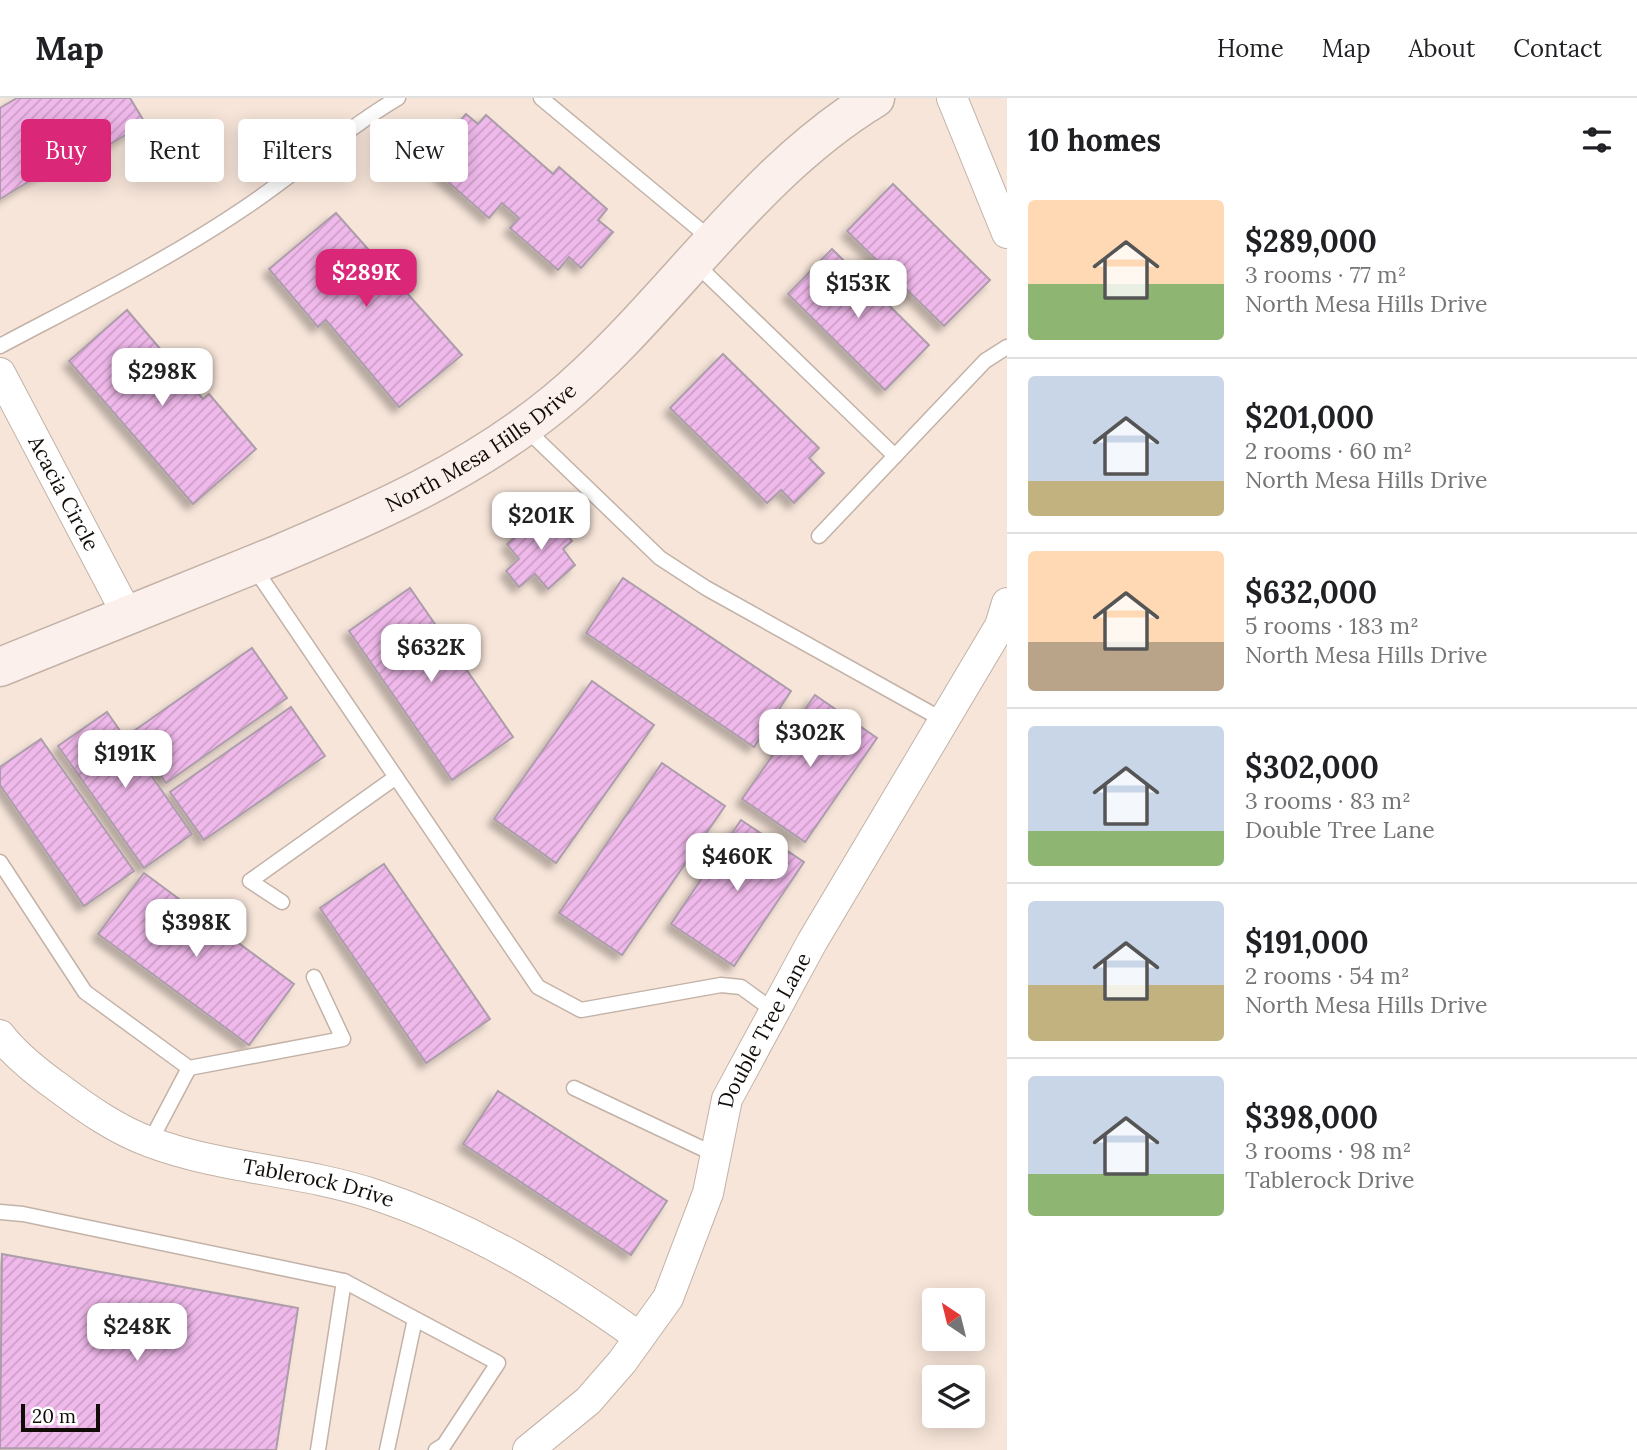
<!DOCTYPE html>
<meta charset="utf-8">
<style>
body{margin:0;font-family:Lora,serif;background:#f6f6f6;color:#202124;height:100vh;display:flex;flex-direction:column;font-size:26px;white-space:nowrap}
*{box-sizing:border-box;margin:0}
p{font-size:23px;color:#757577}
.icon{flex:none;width:38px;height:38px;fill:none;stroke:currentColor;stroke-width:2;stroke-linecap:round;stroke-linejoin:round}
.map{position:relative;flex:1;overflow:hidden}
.details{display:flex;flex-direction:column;background:#fff;width:630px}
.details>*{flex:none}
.banner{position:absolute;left:21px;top:21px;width:665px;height:63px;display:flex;gap:14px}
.needle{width:46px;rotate:325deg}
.controls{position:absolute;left:922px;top:1190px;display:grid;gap:14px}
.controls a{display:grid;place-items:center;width:63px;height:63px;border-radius:7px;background:#fff;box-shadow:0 4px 18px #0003;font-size:35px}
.scale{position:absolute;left:21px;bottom:18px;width:79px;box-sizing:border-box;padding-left:7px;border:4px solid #110c08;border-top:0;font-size:19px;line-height:24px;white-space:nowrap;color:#110c08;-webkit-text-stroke:5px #fff;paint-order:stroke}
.price{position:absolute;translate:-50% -60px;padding:0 16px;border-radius:14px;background:#fff;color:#222;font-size:23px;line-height:46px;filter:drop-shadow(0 2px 4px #0008)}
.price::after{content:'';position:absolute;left:50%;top:42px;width:21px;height:16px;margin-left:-10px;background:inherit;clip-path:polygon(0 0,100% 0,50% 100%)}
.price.current{background:#db2777;color:#fff}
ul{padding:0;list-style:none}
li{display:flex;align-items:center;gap:21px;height:175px;padding:0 21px}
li+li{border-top:2px solid #e0e0e0}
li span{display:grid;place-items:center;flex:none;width:196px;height:140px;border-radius:7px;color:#555}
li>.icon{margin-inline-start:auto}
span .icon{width:84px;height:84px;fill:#fffc;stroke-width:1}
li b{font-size:30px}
h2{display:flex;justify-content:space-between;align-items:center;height:84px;padding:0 21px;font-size:30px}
.tag{padding:0 24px;border-radius:7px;background:#fff;box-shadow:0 4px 18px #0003;font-size:24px;line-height:63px}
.tag.current{background:#db2777;color:#fff}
header{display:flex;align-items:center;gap:42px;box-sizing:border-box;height:98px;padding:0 35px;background:#fff;border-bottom:2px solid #e0e0e0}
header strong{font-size:33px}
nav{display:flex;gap:38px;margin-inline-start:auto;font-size:24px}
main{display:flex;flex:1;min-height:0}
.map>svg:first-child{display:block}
.building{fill:url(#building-hatch);stroke:#ac9daa;stroke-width:2;filter:url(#shadow)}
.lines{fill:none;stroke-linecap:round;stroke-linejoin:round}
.lane-casing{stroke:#c3b2a7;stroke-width:17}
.street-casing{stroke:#c3b2a7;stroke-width:32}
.secondary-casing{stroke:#c3b2a7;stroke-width:41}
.lane{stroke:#fff;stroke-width:14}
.street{stroke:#fff;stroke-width:30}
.secondary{stroke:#fcf0ed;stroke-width:38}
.labels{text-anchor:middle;stroke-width:6;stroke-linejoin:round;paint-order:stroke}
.street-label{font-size:21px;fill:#110c08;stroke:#fff}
</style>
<header>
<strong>Map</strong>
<nav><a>Home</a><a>Map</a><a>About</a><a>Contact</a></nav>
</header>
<main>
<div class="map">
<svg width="1007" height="1352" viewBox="0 0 1007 1352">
<defs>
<pattern id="building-hatch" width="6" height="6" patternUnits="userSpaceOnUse" patternTransform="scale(1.75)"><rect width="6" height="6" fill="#f0b9eb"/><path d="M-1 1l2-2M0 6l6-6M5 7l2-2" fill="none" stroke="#cd9ec8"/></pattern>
<filter id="shadow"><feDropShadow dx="-6" dy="6" stdDeviation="3.5" flood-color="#0004"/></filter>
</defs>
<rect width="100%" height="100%" fill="#f7e5d9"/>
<g class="building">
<polygon points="17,0 130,0 145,25 79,65 74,56 0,101 0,10"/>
<polygon points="466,16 478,26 486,17 553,76 559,69 607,111 598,122 613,134 581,170 569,159 558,172 510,130 519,120 502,105 489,120 439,76 449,65 434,52"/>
<polygon points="893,86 990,182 944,228 847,133"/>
<polygon points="336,115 462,257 399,309 326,222 318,229 269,171"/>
<polygon points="832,151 929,247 885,292 788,196"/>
<polygon points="127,212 203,301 209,296 256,351 193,406 69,263"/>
<polygon points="723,256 819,350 809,360 824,375 794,405 781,392 767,405 670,310"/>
<polygon points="546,412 572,443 563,451 575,467 548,491 535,476 519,489 506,473 519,461 507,446"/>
<polygon points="623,480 791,593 754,649 586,535"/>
<polygon points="410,490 513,639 452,682 349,533"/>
<polygon points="252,550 287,600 166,685 131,635"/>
<polygon points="592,583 654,627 556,765 494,721"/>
<polygon points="815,597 877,640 805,744 742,701"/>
<polygon points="291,609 325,658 204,742 170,694"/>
<polygon points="107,614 192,736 144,770 58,648"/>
<polygon points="41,641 134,773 84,808 0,687 0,669"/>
<polygon points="662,665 725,708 622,857 559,815"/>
<polygon points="741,722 804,764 734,868 671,826"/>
<polygon points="384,766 490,921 426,965 320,810"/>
<polygon points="144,775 294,886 249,947 98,836"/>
<polygon points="498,993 667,1103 631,1157 463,1046"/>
<polygon points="2,1156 298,1210 276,1352 0,1350"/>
</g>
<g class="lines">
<defs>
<g id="lane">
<polyline points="541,0 712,142"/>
<polyline points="696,166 895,358"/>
<path d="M0 248C83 204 168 162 246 109 298 74 344 32 398 0"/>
<polyline points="525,330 660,460 706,490 943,622"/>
<polyline points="819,438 985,263 1007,249"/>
<polyline points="253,468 538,889 581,912 721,887 741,889 774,913"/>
<polyline points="0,764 85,894 189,970 343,941 314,879"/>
<polyline points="282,804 250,783 396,679"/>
<polyline points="574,990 716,1057"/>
<polyline points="150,1044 189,970"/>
<polyline points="0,1114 23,1116 344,1183 318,1352"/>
<polyline points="344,1183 498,1265 444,1347 436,1352"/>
<polyline points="387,1352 415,1221"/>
</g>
<g id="street">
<polyline points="952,0 1007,135"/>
<path id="s1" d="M0 275 127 516"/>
<path id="s2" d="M0 937C16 958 38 975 59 990 87 1011 117 1032 150 1044 222 1071 300 1072 373 1096 470 1128 557 1180 639 1239"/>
<path id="s3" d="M528 1352 588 1303 622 1264 668 1200 708 1095 727 1001 812 844 1000 528 1007 505"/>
</g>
<g id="secondary">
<path id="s4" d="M0 569C92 531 185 495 277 457 376 415 472 373 556 304 669 210 748 77 875 0"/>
</g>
</defs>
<use href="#lane" class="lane-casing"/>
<use href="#street" class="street-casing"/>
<use href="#secondary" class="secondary-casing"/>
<use href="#lane" class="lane"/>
<use href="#street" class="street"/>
<use href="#secondary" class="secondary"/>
</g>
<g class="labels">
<g class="street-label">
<text dy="7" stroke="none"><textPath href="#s4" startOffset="530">North Mesa Hills Drive</textPath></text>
<text dy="7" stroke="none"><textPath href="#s1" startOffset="136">Acacia Circle</textPath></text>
<text dy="7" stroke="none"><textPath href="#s3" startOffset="494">Double Tree Lane</textPath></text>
<text dy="7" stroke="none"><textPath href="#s2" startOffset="359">Tablerock Drive</textPath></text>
</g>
</g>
</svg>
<div class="controls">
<a><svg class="needle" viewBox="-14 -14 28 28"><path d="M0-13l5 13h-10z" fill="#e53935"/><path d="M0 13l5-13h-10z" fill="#757577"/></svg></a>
<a><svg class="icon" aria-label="layers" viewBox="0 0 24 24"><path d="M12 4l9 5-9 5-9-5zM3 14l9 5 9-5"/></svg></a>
</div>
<div class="scale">20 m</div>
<b class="price current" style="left:366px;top:211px">$289K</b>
<b class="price" style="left:858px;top:222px">$153K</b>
<b class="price" style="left:162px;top:310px">$298K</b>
<b class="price" style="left:541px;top:454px">$201K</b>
<b class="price" style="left:431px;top:586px">$632K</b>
<b class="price" style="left:810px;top:671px">$302K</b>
<b class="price" style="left:125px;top:692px">$191K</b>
<b class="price" style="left:737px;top:795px">$460K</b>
<b class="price" style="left:196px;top:861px">$398K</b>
<b class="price" style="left:137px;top:1265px">$248K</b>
<div class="banner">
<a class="tag current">Buy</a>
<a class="tag">Rent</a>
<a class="tag">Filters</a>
<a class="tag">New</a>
</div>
</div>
<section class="details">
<h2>10 homes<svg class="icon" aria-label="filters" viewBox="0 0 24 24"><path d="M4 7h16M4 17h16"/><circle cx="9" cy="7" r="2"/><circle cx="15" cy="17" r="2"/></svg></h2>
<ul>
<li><span style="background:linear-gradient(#ffd9b3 60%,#8fb573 0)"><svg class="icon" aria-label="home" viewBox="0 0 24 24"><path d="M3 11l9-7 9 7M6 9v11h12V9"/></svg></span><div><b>$289,000</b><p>3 rooms · 77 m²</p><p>North Mesa Hills Drive</p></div></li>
<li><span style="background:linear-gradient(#c9d6e8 75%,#c2b280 0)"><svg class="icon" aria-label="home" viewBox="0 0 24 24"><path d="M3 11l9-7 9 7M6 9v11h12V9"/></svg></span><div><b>$201,000</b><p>2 rooms · 60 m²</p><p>North Mesa Hills Drive</p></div></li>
<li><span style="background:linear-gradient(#ffd9b3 65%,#b9a48a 0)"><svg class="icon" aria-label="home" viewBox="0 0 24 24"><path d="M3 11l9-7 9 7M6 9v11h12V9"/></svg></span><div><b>$632,000</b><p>5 rooms · 183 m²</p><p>North Mesa Hills Drive</p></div></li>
<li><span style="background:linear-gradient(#c9d6e8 75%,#8fb573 0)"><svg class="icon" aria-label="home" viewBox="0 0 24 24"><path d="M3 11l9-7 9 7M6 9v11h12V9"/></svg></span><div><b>$302,000</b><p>3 rooms · 83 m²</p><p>Double Tree Lane</p></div></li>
<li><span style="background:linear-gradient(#c9d6e8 60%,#c2b280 0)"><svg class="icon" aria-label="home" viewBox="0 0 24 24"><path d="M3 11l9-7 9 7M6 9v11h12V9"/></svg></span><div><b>$191,000</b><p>2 rooms · 54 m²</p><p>North Mesa Hills Drive</p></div></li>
<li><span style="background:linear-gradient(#c9d6e8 70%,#8fb573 0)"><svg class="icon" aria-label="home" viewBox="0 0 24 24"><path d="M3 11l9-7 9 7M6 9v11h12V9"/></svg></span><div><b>$398,000</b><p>3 rooms · 98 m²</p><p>Tablerock Drive</p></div></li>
</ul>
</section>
</main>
